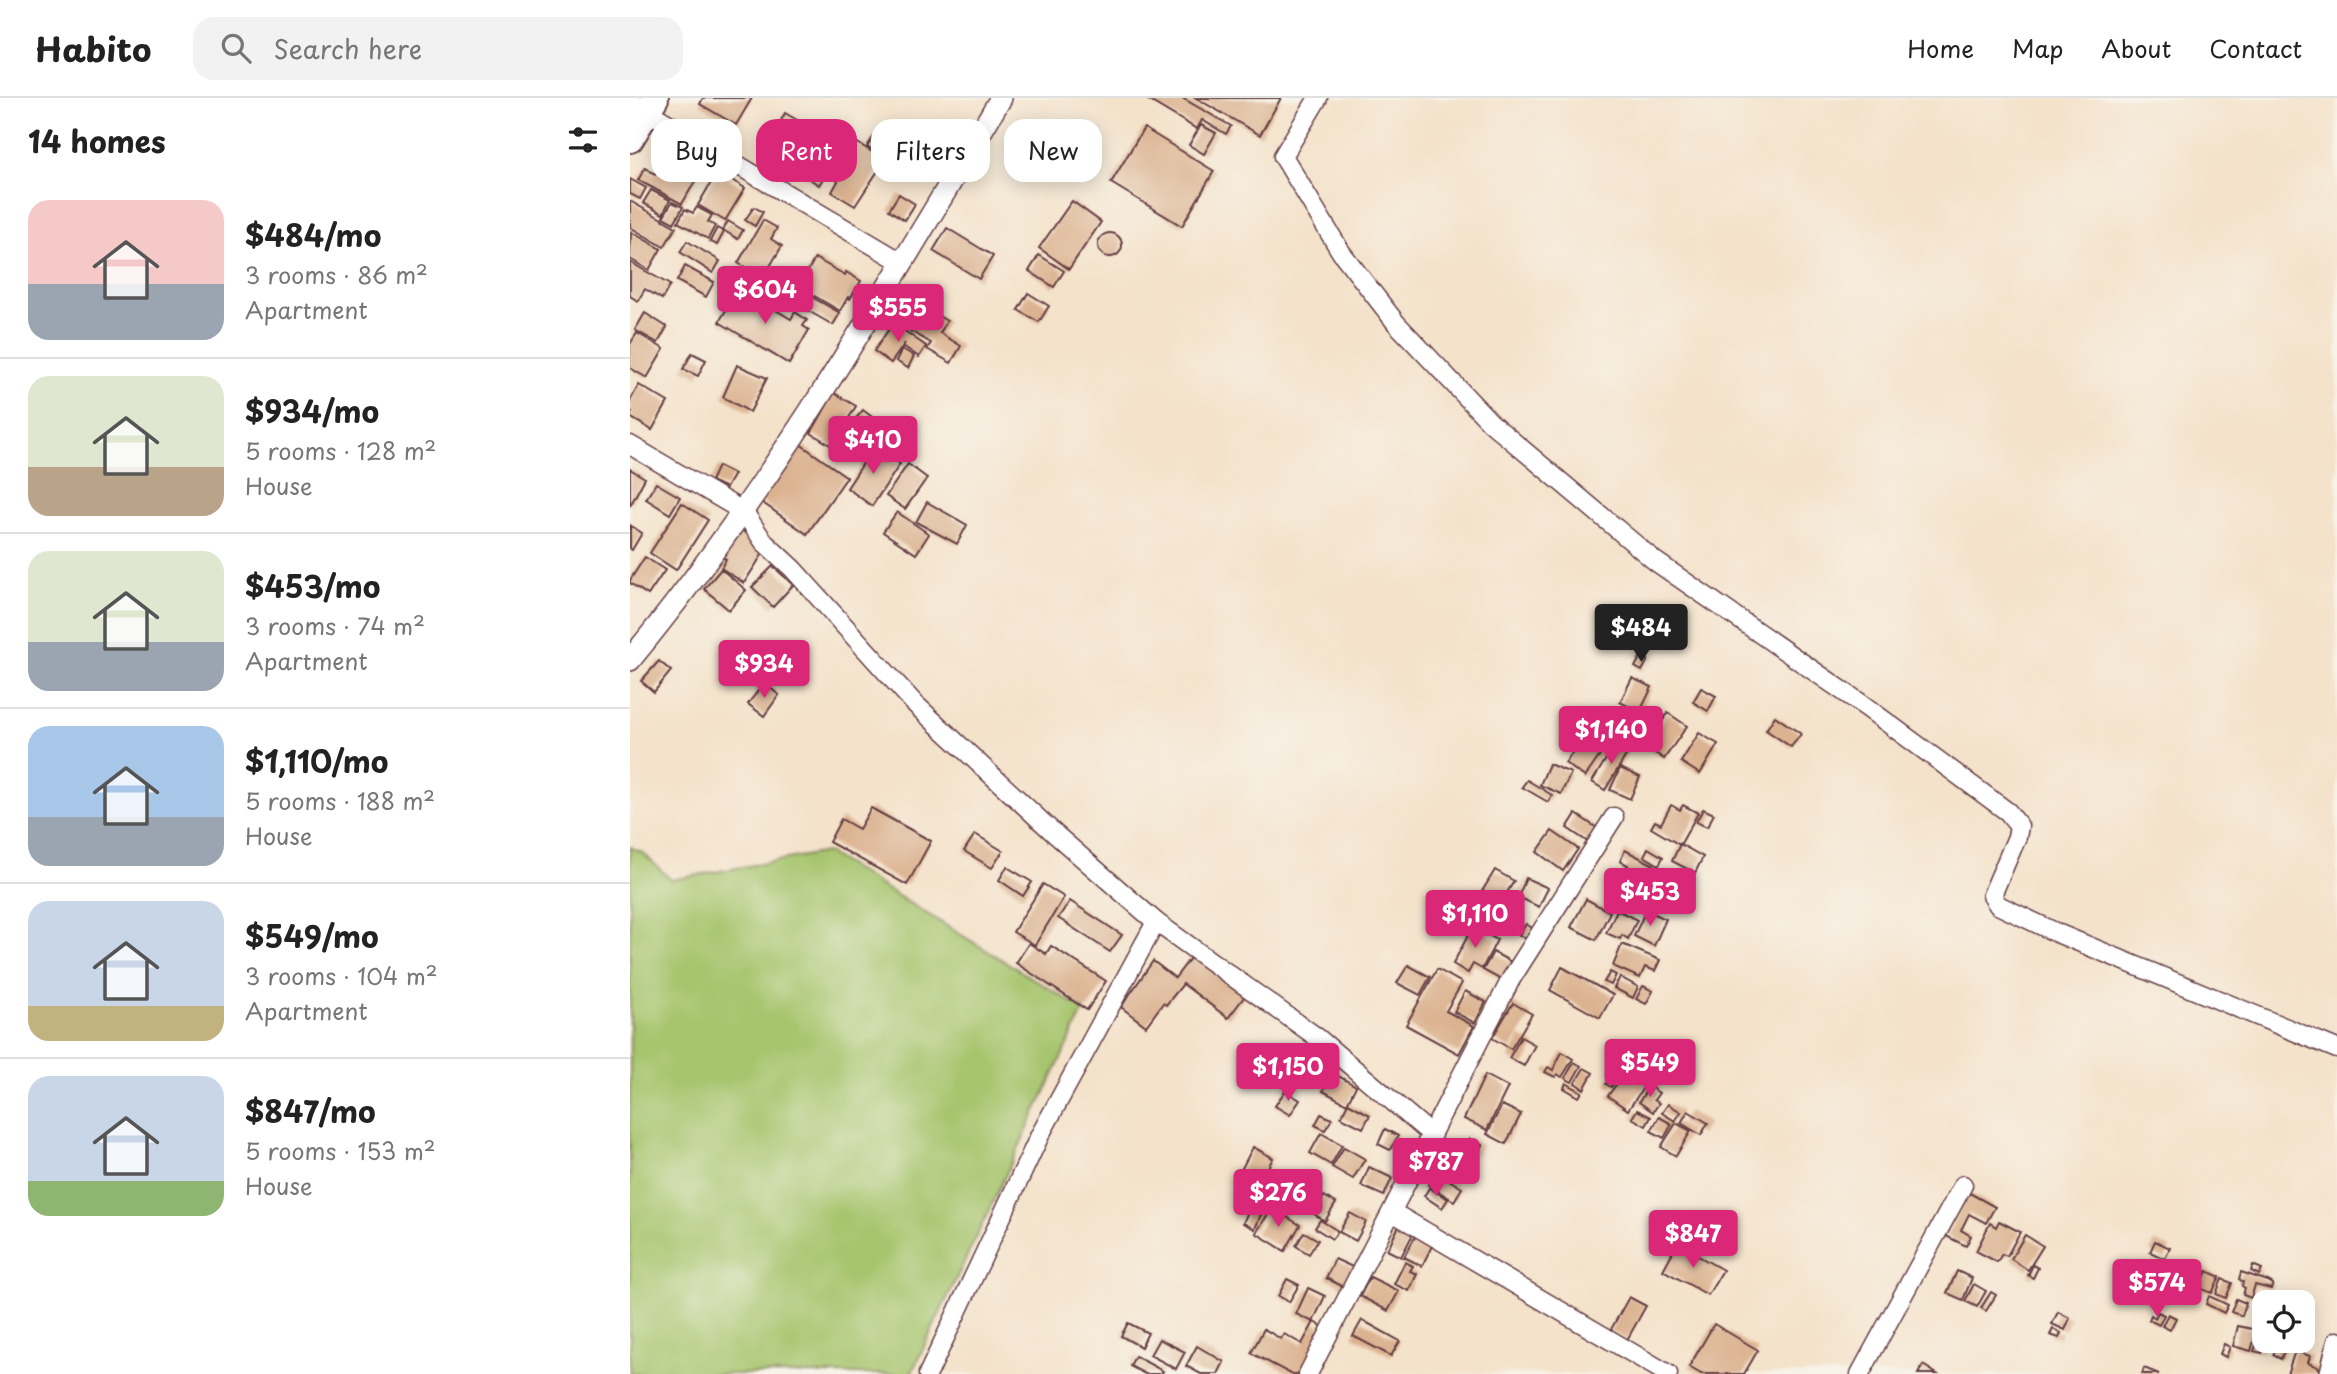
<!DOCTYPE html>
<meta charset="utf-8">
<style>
body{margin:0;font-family:"Playpen Sans",sans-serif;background:#f2f2f2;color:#222;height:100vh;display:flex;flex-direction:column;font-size:26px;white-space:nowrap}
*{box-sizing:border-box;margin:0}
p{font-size:23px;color:#767676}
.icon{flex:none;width:38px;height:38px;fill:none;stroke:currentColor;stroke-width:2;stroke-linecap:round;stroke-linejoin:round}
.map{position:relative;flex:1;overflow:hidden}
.drawer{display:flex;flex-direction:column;background:#fff;width:630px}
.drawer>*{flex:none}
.banner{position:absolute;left:21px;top:21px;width:665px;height:63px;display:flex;gap:14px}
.buttons{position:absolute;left:1622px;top:1192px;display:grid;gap:14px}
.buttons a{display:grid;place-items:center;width:63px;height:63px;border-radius:14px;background:#fff;box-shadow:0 4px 18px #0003;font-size:35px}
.price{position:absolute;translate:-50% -60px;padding:0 16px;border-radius:7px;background:#db2777;color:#fff;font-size:23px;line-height:46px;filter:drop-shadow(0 2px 4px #0008)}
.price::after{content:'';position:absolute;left:50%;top:42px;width:21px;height:16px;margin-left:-10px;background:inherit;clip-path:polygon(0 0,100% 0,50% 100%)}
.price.active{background:#222;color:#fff}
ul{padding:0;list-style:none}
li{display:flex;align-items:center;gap:21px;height:175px;padding:0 28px}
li+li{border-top:2px solid #e0e0e0}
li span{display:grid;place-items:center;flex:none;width:196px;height:140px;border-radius:21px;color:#555}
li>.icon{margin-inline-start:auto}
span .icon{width:84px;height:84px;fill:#fffc;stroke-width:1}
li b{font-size:30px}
h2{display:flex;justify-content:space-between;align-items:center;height:84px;padding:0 28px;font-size:30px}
.tag{padding:0 24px;border-radius:21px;background:#fff;box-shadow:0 4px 18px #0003;font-size:24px;line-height:63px}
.tag.active{background:#db2777;color:#fff}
header{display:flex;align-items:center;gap:42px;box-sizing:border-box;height:98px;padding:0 35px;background:#fff;border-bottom:2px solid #e0e0e0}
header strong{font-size:33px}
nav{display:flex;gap:38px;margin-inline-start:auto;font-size:24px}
.search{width:490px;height:63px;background:#f2f2f2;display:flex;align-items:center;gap:18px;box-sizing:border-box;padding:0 24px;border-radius:21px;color:#767676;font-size:26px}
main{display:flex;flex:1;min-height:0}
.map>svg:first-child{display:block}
.green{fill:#a6c56d;stroke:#78724c;stroke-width:2}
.building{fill:#dcb391}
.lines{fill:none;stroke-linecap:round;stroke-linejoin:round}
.minor-casing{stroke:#643c43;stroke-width:21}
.tertiary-casing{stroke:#643c43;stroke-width:24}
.primary-casing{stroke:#643c43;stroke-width:30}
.minor{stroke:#fff;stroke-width:18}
.tertiary{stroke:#fff;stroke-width:21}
.primary{stroke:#fff;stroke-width:26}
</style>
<header>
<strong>Habito</strong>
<div class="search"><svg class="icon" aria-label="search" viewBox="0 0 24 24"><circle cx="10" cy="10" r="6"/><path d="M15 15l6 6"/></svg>Search here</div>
<nav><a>Home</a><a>Map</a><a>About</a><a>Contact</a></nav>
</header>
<main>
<section class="drawer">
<h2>14 homes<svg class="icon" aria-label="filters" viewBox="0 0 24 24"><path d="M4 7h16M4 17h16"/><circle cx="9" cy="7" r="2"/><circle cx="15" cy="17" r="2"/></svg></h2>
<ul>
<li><span style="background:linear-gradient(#f6c9c9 60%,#9aa5b1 0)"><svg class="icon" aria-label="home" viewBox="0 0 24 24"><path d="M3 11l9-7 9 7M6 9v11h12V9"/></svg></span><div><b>$484/mo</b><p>3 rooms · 86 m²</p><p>Apartment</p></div></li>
<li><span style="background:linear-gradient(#dfe7d0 65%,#b9a48a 0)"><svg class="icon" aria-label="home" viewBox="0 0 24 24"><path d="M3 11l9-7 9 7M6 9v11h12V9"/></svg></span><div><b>$934/mo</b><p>5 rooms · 128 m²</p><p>House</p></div></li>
<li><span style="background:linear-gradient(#dfe7d0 65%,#9aa5b1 0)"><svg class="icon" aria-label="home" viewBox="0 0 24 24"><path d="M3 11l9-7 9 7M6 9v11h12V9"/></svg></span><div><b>$453/mo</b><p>3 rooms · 74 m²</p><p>Apartment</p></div></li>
<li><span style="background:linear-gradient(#a9c7e8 65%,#9aa5b1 0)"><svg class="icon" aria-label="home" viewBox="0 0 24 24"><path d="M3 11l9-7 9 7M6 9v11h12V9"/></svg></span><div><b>$1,110/mo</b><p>5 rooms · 188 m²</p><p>House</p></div></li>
<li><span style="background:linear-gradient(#c9d6e8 75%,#c2b280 0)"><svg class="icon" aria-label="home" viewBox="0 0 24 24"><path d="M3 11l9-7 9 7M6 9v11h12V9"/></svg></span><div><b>$549/mo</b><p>3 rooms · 104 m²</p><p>Apartment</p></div></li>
<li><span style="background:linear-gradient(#c9d6e8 75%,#8fb573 0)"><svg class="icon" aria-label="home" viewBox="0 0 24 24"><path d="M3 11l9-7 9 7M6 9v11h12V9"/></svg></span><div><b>$847/mo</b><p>5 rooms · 153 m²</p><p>House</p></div></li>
</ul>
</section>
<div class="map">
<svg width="1707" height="1276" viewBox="0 0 1707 1276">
<rect width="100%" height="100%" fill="#f7f3e8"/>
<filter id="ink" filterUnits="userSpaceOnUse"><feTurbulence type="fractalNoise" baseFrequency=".0143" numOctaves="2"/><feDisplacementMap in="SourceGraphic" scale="14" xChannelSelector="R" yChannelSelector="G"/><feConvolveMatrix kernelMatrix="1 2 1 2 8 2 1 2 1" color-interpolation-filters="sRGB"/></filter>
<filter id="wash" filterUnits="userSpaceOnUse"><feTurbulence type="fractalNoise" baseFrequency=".00686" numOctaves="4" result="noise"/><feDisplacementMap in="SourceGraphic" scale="28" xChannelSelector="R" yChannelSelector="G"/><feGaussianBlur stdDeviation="1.57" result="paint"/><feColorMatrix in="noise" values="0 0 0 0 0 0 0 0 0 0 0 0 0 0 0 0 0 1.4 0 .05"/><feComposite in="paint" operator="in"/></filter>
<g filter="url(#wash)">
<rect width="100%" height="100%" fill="#f4e2ca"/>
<polygon class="green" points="0,749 13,755 41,782 196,754 454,912 281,1276 0,1276"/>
<g id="blocks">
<g class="building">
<polygon points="73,0 122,0 106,27 70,6"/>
<polygon points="515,0 552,0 601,28 596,36 572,22 567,31"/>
<polygon points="566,0 651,0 630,37"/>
<polygon points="155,15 176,27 163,49 143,38"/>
<polygon points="190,22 218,39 189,87 161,69"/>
<polygon points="292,26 319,41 306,62 280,46"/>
<polygon points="571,27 586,35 574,56 559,47"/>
<polygon points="514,30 584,73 552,128 481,85"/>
<polygon points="246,35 266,47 257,61 237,49"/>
<polygon points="221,41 255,62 225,108 202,94 208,83 198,77"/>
<polygon points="153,44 163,50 154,68 143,62"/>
<polygon points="42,47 75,66 52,106 8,82 15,70 25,76"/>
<polygon points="86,76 92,79 93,77 115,90 95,123 68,107"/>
<polygon points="0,81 16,90 10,101 0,96"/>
<polygon points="21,92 40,102 33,116 13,105"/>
<polygon points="269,96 285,106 275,122 259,112"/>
<polygon points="0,103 46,129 34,149 0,129"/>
<polygon points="442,103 471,124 439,171 409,150"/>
<polygon points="42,104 53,109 44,125 33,119"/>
<polygon points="67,109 82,117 78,124 85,128 78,141 48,124 55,111 63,115"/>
<polygon points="124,109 133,114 125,128 115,122"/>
<polygon points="133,122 147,130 141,141 152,148 133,180 108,165"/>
<polygon points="98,123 113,132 108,141 93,132"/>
<polygon points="87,130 94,134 87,147 80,143"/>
<polygon points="317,130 363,158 349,181 303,153"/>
<polygon points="1,134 31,151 19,172 0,161"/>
<circle cx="480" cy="147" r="12"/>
<polygon points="57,143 90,163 83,175 50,154"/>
<polygon points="409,157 434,173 424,189 399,173"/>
<polygon points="185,160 215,177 216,174 231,183 220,201 218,199 210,213 169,189"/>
<polygon points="0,164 40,187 32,201 15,191 8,203 0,198"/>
<polygon points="55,168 84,184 76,199 47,183"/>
<polygon points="109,190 161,221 165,214 177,222 173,228 179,232 159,266 89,224"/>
<polygon points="286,191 306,202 300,213 317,223 310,235 331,248 321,265 297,251 301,245 266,225"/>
<polygon points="173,194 210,215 203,227 166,206"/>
<polygon points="398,195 419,208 409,224 388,212"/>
<polygon points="15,215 37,229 28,245 5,232"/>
<polygon points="263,225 296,248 289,259 273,248 275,245 261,265 244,253"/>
<polygon points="7,235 34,251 17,280 0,270 0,246"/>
<polygon points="272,251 284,258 278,270 266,263"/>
<polygon points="62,255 76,262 68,278 53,271"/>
<polygon points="107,267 137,280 120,314 93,299"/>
<polygon points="9,287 38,304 22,332 0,319 2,314 0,313 0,303"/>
<polygon points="204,295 226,308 202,348 181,335"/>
<polygon points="233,312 273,343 263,356 223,324"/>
<polygon points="217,327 230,334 220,353 207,345"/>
<polygon points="170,346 217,379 177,436 130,403"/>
<polygon points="244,349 270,366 242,408 217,390"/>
<polygon points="278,366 297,380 275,411 256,398"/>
<polygon points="88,368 104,376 96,390 81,383"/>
<polygon points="0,371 15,380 0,408"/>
<polygon points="26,385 50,399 40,416 16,401"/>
<polygon points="297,404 337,427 327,446 286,424"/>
<polygon points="52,405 78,422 46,472 20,455"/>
<polygon points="267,414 299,436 286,456 253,434"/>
<polygon points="0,427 12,435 2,452 0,451"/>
<polygon points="108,430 137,449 114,485 91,470 96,461 90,458"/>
<polygon points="15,459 35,472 18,497 0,485 0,482"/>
<polygon points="143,468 163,487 143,509 122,489"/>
<polygon points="91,471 116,492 99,512 74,491"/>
<polygon points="1011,558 1018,562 1012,573 1005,569"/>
<polygon points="29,563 41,573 24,594 11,583"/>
<polygon points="1002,580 1022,589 1010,614 990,604"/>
<polygon points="134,585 149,597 134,618 118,606"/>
<polygon points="1071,590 1086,598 1078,613 1063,604"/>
<polygon points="1021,614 1031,620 1017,642 1007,636"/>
<polygon points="1038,615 1057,628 1034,661 1015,648"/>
<polygon points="1145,618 1171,636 1161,649 1136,632"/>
<polygon points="972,628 983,637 974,649 963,640"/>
<polygon points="1069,635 1088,646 1070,676 1051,664"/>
<polygon points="951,643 971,656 955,679 935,665"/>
<polygon points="987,643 1000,651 975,692 962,684"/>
<polygon points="919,666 941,675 931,696 910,687"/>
<polygon points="990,670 1010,679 1000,701 980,692"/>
<polygon points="897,682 922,697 918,704 892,689"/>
<polygon points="1041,707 1050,712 1053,707 1068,715 1050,747 1021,730 1025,723 1031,726"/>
<polygon points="241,710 301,743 277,787 199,744 211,721 229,731"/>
<polygon points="1073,711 1084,716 1077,729 1066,724"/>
<polygon points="946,716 967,730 958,744 937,730"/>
<polygon points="922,733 948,751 933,773 907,754"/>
<polygon points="345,736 373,753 362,770 334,753"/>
<polygon points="1050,746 1073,759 1065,775 1042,763"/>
<polygon points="1018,750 1033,759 1029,767 1014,758"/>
<polygon points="995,752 1024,767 1013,787 993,777 998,767 990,763"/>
<polygon points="377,769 402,784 393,798 369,782"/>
<polygon points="865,772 884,783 870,806 851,795"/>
<polygon points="896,780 918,790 909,809 888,799"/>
<polygon points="413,786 434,799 405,847 383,834"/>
<polygon points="956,801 980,814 966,842 941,829"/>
<polygon points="440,803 492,837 480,854 428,820"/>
<polygon points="825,809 846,820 838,835 816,822"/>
<polygon points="987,812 1007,822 998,841 992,837 990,841 976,835"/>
<polygon points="1016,812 1036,821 1024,848 1004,838"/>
<polygon points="896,826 907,833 901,844 889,837"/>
<polygon points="843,828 867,842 852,871 843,866 838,875 823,866"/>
<polygon points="399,845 416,856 421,848 476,883 457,912 386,865"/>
<polygon points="992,846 1030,862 1025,873 1015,869 1010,880 983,868"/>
<polygon points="863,854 883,865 873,883 853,872"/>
<polygon points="564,855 617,895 598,920 553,886 536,907 533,905 516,928 491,909 523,863 545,880"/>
<polygon points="778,867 800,879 790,897 767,885"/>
<polygon points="932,869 983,897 970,920 920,892"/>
<polygon points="807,871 832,885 816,913 844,928 829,956 776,927"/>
<polygon points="980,874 986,877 981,887 974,884"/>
<polygon points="990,879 1008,889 1003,900 984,890"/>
<polygon points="1013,888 1023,893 1016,906 1006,901"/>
<polygon points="835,893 856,904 845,925 824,914"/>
<polygon points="883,905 902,916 881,951 862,940"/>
<polygon points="891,939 905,947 894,968 879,960"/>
<polygon points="932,954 943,961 932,979 927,976 925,979 915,974 918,969 923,972"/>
<polygon points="944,964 951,968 942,984 935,980"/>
<polygon points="954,970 963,975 954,991 945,985"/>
<polygon points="986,970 990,973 981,989 976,986"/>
<polygon points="995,974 1015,987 998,1012 978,998"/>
<polygon points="703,975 726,988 717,1006 693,993"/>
<polygon points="855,977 878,989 857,1032 834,1021"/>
<polygon points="936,985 952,994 949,999 934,990"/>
<polygon points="1019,988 1029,995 1024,1002 1029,1005 1023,1014 1009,1004"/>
<polygon points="655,993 670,1002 660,1017 645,1008"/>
<polygon points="718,1005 740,1017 733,1030 711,1019"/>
<polygon points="1038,1006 1051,1014 1045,1023 1032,1015"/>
<polygon points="872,1007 891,1016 876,1046 857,1036"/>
<polygon points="1007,1012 1021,1019 1016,1028 1002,1020"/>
<polygon points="1058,1013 1078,1025 1071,1037 1051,1025"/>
<polygon points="691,1016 702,1021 695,1032 685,1027"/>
<polygon points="1029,1019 1042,1026 1034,1040 1021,1033"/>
<polygon points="1046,1025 1061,1033 1046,1058 1031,1049"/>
<polygon points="755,1031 768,1038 760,1052 748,1046"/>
<polygon points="691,1035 712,1047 701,1067 680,1055"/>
<polygon points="840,1041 852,1047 846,1058 834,1051"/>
<polygon points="623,1049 643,1060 631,1083 611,1072"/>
<polygon points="714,1049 735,1061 723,1081 702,1069"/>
<polygon points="739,1069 762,1080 754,1098 731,1088"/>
<polygon points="806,1074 832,1090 824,1103 798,1087"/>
<polygon points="665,1081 679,1089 670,1103 657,1095"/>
<polygon points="799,1090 818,1101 812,1110 794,1098"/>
<polygon points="1336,1093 1365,1109 1356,1125 1339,1116 1331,1132 1341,1138 1336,1148 1316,1138 1330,1111 1328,1110"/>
<polygon points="694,1098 706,1105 695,1123 684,1116"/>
<polygon points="620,1109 632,1114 625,1131 613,1125"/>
<polygon points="642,1110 670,1127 655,1153 626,1135"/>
<polygon points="720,1115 736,1124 726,1143 709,1134"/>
<polygon points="690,1122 708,1133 702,1141 685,1130"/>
<polygon points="1369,1123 1390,1134 1377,1158 1372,1156 1367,1164 1346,1153 1360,1125 1366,1129"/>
<polygon points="770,1126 784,1134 771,1159 757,1152"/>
<polygon points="674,1134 688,1142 679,1156 666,1148"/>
<polygon points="786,1137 803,1146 792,1168 774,1159"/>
<polygon points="1395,1137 1413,1148 1398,1172 1381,1161"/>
<polygon points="1525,1143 1540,1150 1535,1161 1520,1154"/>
<polygon points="1047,1146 1093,1172 1078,1197 1033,1172"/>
<polygon points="705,1161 729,1172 719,1192 696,1180"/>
<polygon points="775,1164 783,1168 780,1173 787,1176 779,1193 764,1186"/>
<polygon points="1403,1167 1408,1170 1403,1180 1398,1177"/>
<polygon points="1623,1167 1632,1171 1629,1177 1621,1173"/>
<polygon points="1327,1173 1342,1180 1333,1202 1317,1195"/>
<polygon points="1577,1173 1590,1179 1582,1195 1569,1190"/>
<polygon points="1611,1174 1638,1183 1643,1186 1641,1191 1625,1187 1621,1200 1613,1197 1615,1190 1612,1188 1613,1184 1609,1181"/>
<polygon points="740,1179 769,1193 758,1213 730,1198"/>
<polygon points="657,1181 669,1187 659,1204 648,1198"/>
<polygon points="1592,1181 1602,1185 1596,1200 1586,1196"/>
<polygon points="1344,1186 1356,1193 1347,1209 1335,1203"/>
<polygon points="678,1190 695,1198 683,1224 666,1216"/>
<polygon points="1361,1194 1366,1197 1356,1213 1351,1210"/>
<polygon points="1639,1196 1651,1200 1649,1204 1636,1204"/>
<polygon points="1579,1198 1598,1207 1594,1215 1576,1206"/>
<polygon points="999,1199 1016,1208 997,1242 980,1233"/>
<polygon points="1606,1201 1616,1205 1612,1218 1601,1214"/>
<polygon points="1428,1214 1440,1220 1435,1232 1422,1226"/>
<polygon points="1528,1214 1534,1217 1529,1227 1519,1222 1521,1217 1525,1220"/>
<polygon points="1538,1216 1546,1220 1540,1232 1532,1228"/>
<polygon points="732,1222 770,1243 761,1258 723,1238"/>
<polygon points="684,1224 696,1231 673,1276 661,1276 621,1255 634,1231 651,1241 654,1236 672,1246"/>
<polygon points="498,1225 518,1235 511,1249 491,1238"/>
<polygon points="1084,1226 1128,1252 1114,1276 1071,1276 1059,1269"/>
<polygon points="1608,1228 1627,1232 1621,1253 1603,1248"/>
<polygon points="1423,1231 1431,1235 1429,1240 1420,1237"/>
<polygon points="1631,1234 1634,1235 1634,1242 1636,1242 1632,1255 1624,1253"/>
<polygon points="529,1241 555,1254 546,1271 520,1257"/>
<polygon points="1594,1246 1600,1249 1596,1259 1590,1256"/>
<polygon points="1648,1246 1655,1250 1651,1261 1643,1257"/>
<polygon points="567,1248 594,1264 588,1276 571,1276 556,1268"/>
<polygon points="1665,1253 1680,1258 1678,1265 1690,1270 1688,1276 1657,1276"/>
<polygon points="505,1258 533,1273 531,1276 515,1276 500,1268"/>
<polygon points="1293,1267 1307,1276 1288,1276"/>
<polygon points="1514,1270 1529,1276 1512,1276"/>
</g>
</g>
</g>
<g filter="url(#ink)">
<use href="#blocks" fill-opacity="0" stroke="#643c43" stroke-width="2"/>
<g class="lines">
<defs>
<g id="minor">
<polyline points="688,0 653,58 711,154 766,225 861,325 1025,463 1236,609 1378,714 1389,728 1387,739 1362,797 1368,807 1427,835 1707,951"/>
<polyline points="0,3 273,165"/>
<polyline points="0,347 114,414 134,444 163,471 284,605 425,736 526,824 688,940 802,1037"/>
<polyline points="762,1114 1038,1276"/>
<polyline points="298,1276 410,1037 526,824"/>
<polyline points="678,1276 881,881 984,719"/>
<polyline points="1230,1276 1333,1087"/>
<polyline points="1699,1276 1707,1243"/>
</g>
<path id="tertiary" d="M0 562C142 390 257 191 371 0"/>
<polyline id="primary" points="0,41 25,0"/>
</defs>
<use href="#minor" class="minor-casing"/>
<use href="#tertiary" class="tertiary-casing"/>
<use href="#primary" class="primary-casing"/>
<use href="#minor" class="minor"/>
<use href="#tertiary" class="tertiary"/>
<use href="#primary" class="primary"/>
</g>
</g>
</svg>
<div class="buttons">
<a><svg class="icon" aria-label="locate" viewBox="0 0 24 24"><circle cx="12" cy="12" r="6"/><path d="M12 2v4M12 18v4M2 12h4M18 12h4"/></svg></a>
</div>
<b class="price" style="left:135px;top:228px">$604</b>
<b class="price" style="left:268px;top:246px">$555</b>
<b class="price" style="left:243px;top:378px">$410</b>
<b class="price active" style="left:1011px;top:566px">$484</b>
<b class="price" style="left:134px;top:602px">$934</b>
<b class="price" style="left:981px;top:668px">$1,140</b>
<b class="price" style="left:1020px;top:830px">$453</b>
<b class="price" style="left:845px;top:852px">$1,110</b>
<b class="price" style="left:1020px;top:1001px">$549</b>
<b class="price" style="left:658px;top:1005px">$1,150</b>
<b class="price" style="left:806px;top:1100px">$787</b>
<b class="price" style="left:648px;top:1131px">$276</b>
<b class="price" style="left:1063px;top:1172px">$847</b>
<b class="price" style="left:1527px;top:1221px">$574</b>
<div class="banner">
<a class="tag">Buy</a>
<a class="tag active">Rent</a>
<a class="tag">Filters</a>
<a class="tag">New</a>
</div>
</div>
</main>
